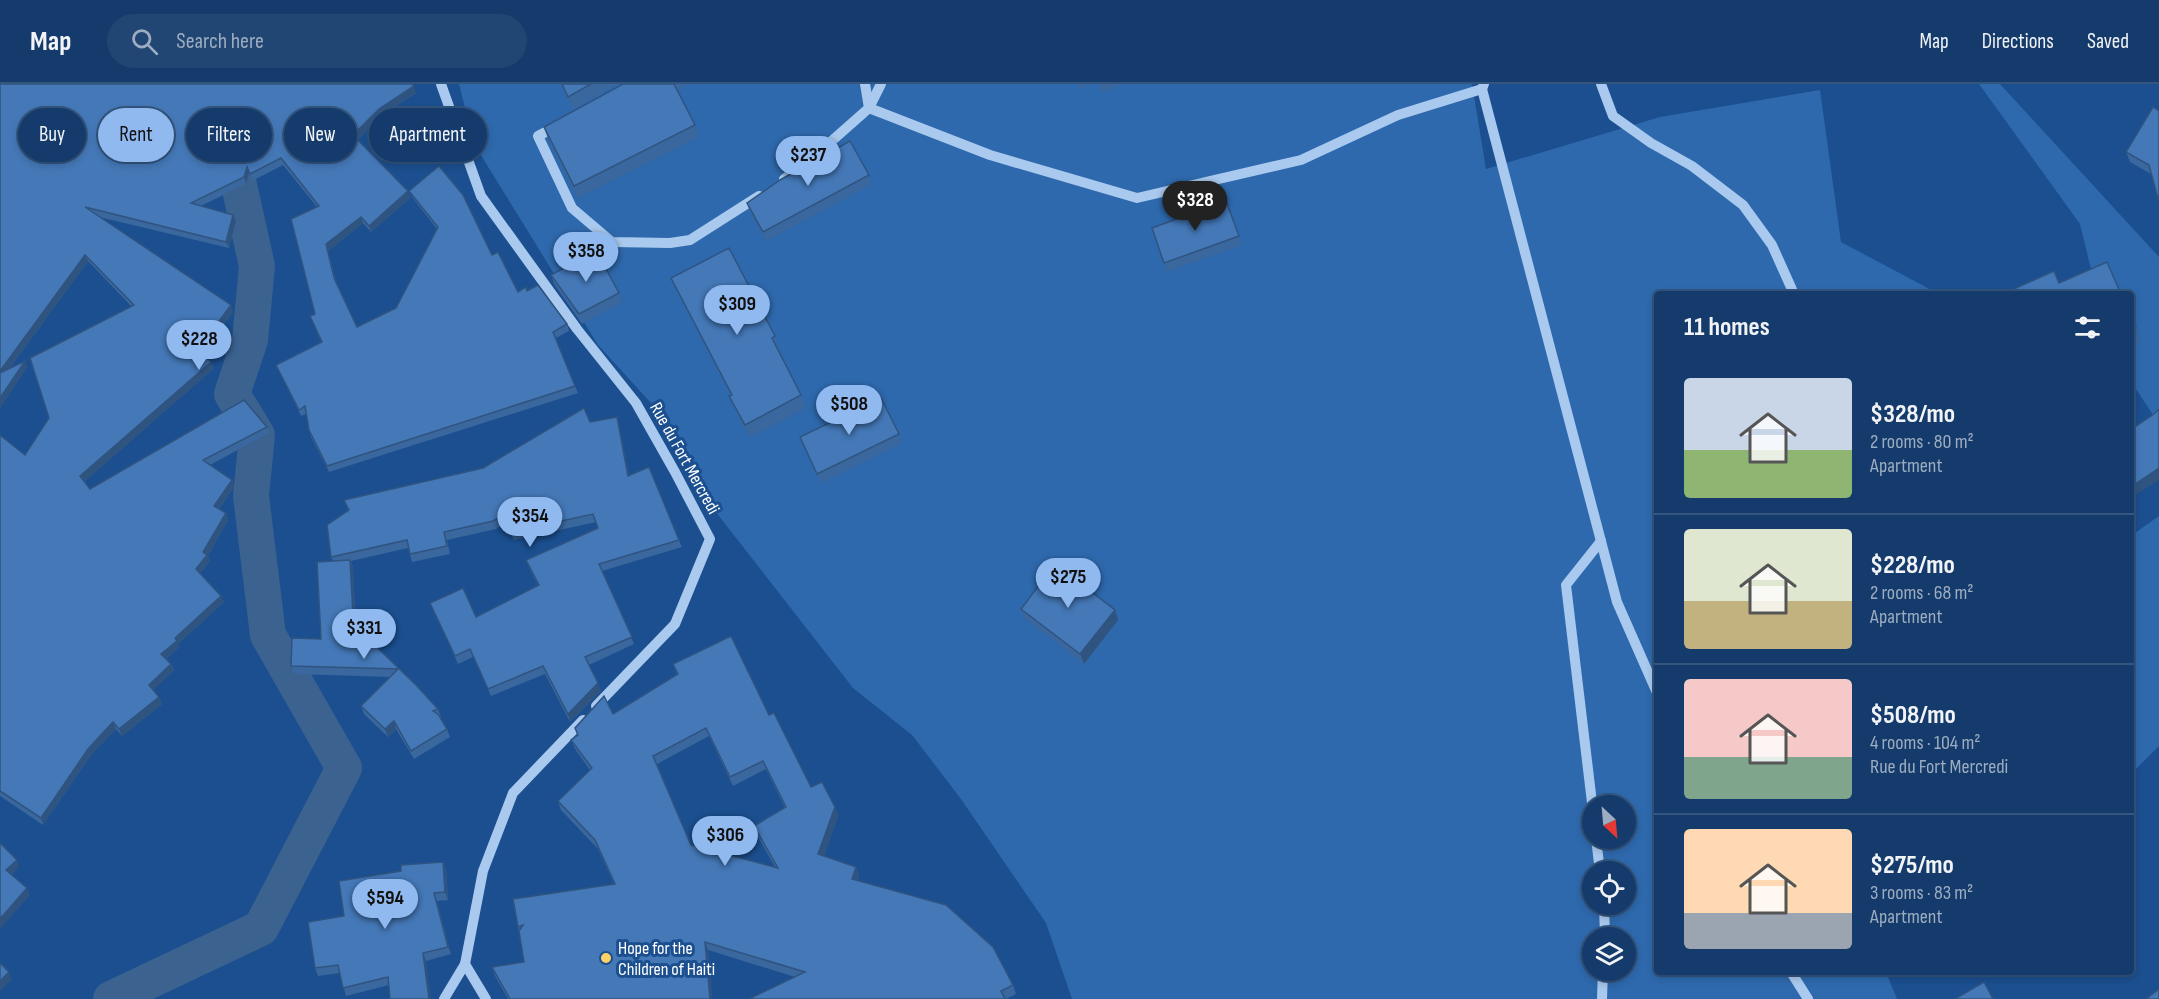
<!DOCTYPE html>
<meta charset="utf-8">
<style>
body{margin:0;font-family:"Sofia Sans Condensed",sans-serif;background:#214673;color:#f1f3f6;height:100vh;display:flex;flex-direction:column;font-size:22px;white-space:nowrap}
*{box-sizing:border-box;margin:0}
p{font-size:20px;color:#9dadc1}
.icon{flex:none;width:33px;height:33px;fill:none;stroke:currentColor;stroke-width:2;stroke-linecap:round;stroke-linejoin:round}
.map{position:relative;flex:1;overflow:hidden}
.details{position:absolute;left:1654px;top:207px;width:480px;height:684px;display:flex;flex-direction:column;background:#143b6b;border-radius:6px;box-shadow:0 3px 9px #0003,0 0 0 2px #33557e}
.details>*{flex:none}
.guide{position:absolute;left:18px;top:24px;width:570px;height:54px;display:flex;gap:12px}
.needle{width:39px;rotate:154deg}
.fabs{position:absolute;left:1582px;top:711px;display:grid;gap:12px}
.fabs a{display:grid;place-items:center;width:54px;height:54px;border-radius:50%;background:#143b6b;box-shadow:0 3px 9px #0003,0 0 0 2px #33557e;font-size:30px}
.price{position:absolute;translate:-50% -51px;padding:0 14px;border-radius:21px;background:#90b9f0;color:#111;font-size:20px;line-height:39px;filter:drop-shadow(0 2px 3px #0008)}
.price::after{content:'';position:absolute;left:50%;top:36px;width:18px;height:14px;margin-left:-9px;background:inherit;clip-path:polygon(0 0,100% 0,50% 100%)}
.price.selected{background:#222;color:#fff}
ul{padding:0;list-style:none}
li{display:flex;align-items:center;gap:18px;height:150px;padding:0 30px}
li+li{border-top:2px solid #33557e}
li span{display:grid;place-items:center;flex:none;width:168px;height:120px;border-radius:6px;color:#555}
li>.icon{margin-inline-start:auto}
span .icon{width:72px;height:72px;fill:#fffc;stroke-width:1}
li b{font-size:26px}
h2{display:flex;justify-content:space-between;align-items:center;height:72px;padding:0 30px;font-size:26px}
.chip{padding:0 21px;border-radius:27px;background:#143b6b;box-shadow:0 3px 9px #0003,0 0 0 2px #33557e;font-size:21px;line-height:54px}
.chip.selected{background:#90b9f0;color:#111}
header{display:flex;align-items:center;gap:36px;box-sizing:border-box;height:84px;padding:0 30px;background:#143b6b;border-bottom:2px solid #33557e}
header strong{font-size:28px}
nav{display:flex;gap:33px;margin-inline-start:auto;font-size:21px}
.search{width:420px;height:54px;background:#214673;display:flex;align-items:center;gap:15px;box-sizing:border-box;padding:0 21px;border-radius:33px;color:#9dadc1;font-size:22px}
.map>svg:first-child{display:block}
.green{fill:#2e69ad;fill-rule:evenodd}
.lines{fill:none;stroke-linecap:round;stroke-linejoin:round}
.canal{stroke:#3c6290;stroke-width:36}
.minor{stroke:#a9c9ee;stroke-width:10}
.wall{fill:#3a679d;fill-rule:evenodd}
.shaded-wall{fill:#305480}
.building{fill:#4478b7;stroke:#305480;stroke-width:1.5;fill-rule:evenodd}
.poi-dot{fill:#ffd166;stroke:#1b4f8f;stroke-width:2}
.labels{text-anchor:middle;stroke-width:6;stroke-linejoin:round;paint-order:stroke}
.street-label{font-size:18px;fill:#fff;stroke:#1b4f8f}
.poi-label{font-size:18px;fill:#fff;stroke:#1b4f8f;text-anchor:start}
</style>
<header>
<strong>Map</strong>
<div class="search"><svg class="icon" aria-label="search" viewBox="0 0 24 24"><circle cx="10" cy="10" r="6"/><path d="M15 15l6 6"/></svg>Search here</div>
<nav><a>Map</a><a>Directions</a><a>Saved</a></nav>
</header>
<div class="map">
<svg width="2159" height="915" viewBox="0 0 2159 915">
<rect width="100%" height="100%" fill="#1b4f8f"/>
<g class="green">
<path d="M459 0H1472L1486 85 1660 33 1820 6 1841 158 1939 210H1658V888H1886L1897 915H1072L1046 839 961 715 912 651 853 604 708 418 672 342 598 261 474 60ZM1593 722H1626V754H1593ZM1593 788H1626V820H1593ZM1593 854H1626V886H1593Z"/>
<polygon points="1979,0 2000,0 2159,173 2159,340 2132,299 2132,210 2097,210 2080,140"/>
<polygon points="2159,432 2159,662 2132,689 2132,451"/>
</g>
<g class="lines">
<polyline class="canal" points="111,915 261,844 344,684 268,551 251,412 257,351 232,310 250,256 257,182 231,65 241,0"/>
<g class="minor">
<polyline points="441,0 481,112 577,245 636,319 675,388 710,455 675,540 596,622"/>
<polyline points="881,0 869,24 990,71 1137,114 1301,76 1398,31 1482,5 1484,0"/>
<polyline points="1601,0 1613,32 1651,59 1692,82 1743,121 1772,161 1794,210"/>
<polyline points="1482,5 1617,518 1658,611"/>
<polyline points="557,42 538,52 572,124 612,158 670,159 690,156 759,112"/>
<polyline points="784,95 809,77 869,24 865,0"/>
<polyline points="1593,727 1566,501 1601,457"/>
<polyline points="1596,754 1600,788"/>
<polyline points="1604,820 1605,854"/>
<polyline points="465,880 486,915"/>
<polyline points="1791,888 1808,915"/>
<polyline points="444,915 465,880 483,787 513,709 583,636"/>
<polyline points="1602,915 1603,886"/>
</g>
</g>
<g class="wall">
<polygon points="0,0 416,9 382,31 358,56 408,107 410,114 371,148 363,139 328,167 336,197 357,243 396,224 437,145 412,113 409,107 492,171 518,208 527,207 567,240 569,247 556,254 578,309 329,388 311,353 309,346 306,330 301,332 276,281 321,258 310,232 315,230 317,123 283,81 252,97 249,89 246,100 201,122 236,137 229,164 99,133 233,228 203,268 214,284 84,398 90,405 267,343 269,349 210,381 232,396 234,403 219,425 226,429 228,436 208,472 210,477 200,489 224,518 178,560 179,563 166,575 171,580 174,586 153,606 159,613 162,620 122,652 116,645 91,671 43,741 0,712 0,351 25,371 132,223 88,177 9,285 27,283 0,324"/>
<polygon points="560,0 617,0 573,25"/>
<polygon points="623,0 690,0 677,7 695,41 699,53 578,114 548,55 544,43"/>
<polygon points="1078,0 1090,0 1080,5"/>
<polygon points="1099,0 1123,0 1103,9"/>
<polygon points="2159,27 2151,90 2130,78 2126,68"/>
<polygon points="869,91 872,100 766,157 750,128 747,119"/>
<polygon points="1226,117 1242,161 1167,188 1152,144"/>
<polygon points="551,191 619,209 622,218 582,240 554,200"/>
<polygon points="671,194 775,252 779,264 778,265 801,311 806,324 749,353 734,324 729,312 731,312 676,206"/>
<polygon points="2132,234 2141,257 2132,261"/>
<polygon points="617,333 619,341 629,391 679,456 682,463 602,487 634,560 589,581 601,607 570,638 545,590 491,612 473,573 458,580 430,519 476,533 538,501 529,484 526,476 598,444 596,438 514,456 505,439 496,445 447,456 450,470 412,478 408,464 351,477 353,484 356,549 360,547 438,625 441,633 440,633 447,645 450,653 414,675 396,645 388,653 364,630 361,622 391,593 294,590 291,582 321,555 333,477 331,473 348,426 344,416 483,384 590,338"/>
<polygon points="899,350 902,359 821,399 803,363 800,353"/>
<polygon points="1021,525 1115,526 1118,536 1084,580 1024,534"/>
<path d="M673 580 769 631 811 703 835 723 838 732 824 772 856 783 859 792 858 796 1013 901 1016 910 1006 915H749L795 893 708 866 712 915H508L495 892 492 883 524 878 518 843 614 800 598 765 561 726 558 717 590 686 575 665 571 656 578 652 575 644 613 630 677 591ZM709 652 733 702 766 685 785 724 754 742 757 751 775 783 691 761 657 680Z"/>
<polygon points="443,778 446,786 448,816 437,817 451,870 426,877 389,901 346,912 340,889 318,892 315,884 344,832 401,787"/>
</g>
<g class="shaded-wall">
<polygon points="414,2 416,9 382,31 356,58 353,51 379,25"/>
<polygon points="247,83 249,89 246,100 244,93"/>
<polygon points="408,107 410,114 371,148 369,142"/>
<polygon points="233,131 236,137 229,164 226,158"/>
<polygon points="361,133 363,139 328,167 337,200 326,160"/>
<polygon points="85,171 88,177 0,297 0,287"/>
<polygon points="231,221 233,228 202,270 199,264"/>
<polygon points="25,277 27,283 0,324 0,314"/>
<polygon points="211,278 214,284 83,399 80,392"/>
<polygon points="617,333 619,341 631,400 628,392"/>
<polygon points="2159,384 2159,396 2132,413 2132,402"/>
<polygon points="232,396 234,403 216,429 214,422"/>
<polygon points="226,429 228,436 208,472 210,477 198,491 196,485 203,468"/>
<polygon points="350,476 353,484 356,558 354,550"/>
<polygon points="221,512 224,518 178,560 179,563 164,577 161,570 175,554"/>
<polygon points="1115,526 1118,536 1084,580 1080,570"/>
<polygon points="171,580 174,586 152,608 149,601"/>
<polygon points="598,599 601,607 570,638 568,630"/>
<polygon points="159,613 162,620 122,652 119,645"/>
<polygon points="394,637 396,645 388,653 385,645"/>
<polygon points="113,638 116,645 91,671 43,741 41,734 88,665"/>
<polygon points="835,723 838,732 822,779 818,770"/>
<polygon points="17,776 19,783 9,794 6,786"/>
<polygon points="443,778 446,786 448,816 445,808"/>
<polygon points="856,783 859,792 855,803 852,795"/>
<polygon points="27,804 30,811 0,845 0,835"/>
<polygon points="434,809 437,817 451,870 448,863"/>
<polygon points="705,858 708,866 712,915 710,915"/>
<polygon points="423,869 426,877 431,915 429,915"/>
<polygon points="9,888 12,895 0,907 0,897"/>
</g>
<g class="building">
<polygon points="0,0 412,0 414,2 379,25 353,51 408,107 369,142 361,133 326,160 334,194 357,243 396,224 438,143 409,107 439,82 463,111 492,171 498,168 518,208 526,203 527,207 538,201 567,240 553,248 575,302 327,382 309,346 305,322 299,326 276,281 322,258 310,232 315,230 291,135 319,122 281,74 250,90 247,83 244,93 191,119 233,131 226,158 85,123 231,221 199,264 211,278 80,392 90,405 244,316 267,343 203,376 232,396 214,422 226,429 203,468 207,471 196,485 221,512 175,554 177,557 161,570 171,580 149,601 159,613 119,645 113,638 88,665 41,734 0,707 0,351 25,371 49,334 30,274 134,221 85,171 0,287"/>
<polygon points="562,0 591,0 568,13"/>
<polygon points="623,0 674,0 695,41 574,102 544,43"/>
<polygon points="2153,23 2159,27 2159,118 2149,81 2126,68"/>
<polygon points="850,57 869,91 763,148 747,119 780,96"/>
<polygon points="1226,117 1239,152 1164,179 1152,144"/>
<polygon points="729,164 775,252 772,254 801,311 745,341 729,312 732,311 671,194"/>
<polygon points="596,166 619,209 579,230 551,191"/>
<polygon points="2107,178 2121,210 2008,210 2007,208 2054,187 2059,199"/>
<polygon points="2132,234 2136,244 2132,246"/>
<polygon points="25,277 0,314 0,289"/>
<polygon points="881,314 899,350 817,390 800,353"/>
<polygon points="584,324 590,338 617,333 628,392 649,383 679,456 599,480 632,553 585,573 598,599 568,630 543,582 488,605 470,565 455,572 430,519 463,504 476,533 539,501 526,476 598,444 593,430 511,448 502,432 493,437 444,448 447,462 410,470 407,456 331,473 327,441 349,426 344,416 483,384"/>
<polygon points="2159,325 2159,384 2132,402 2132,345 2154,330"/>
<polygon points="350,476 354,550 360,547 416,601 438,625 433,627 438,630 447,645 411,667 394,637 385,645 361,622 398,585 291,582 292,554 321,555 317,478"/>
<polygon points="1055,480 1115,526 1080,570 1021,525"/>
<path d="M731 552 769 631 774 629 811 703 822 698 835 723 818 770 856 783 852 795 946 821 993 863 1013 901 1001 907 1005 915H749L805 888 705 858 710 915H510L492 883 524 878 519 847 523 841 518 843 513 815 615 800 595 756 558 717 592 684 571 656 578 651 575 644 604 612 613 630 678 590 673 580ZM706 644 730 693 763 677 786 723 754 742 778 784 691 761 653 672Z"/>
<polygon points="0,759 17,776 6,786 27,804 0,835"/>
<polygon points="443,778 445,808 434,809 448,863 423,869 429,915 390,915 388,893 343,904 338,881 315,884 308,838 344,832 339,797 401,787 401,781"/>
<polygon points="0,879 9,888 0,897"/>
<polygon points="1984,898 1993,915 1955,915"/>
<polygon points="2159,905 2159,915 2146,915"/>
</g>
<circle class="poi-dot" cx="606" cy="874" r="6"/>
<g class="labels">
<g class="street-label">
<text transform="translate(685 374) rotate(61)" y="6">Rue du Fort Mercredi</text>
</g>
<g class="poi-label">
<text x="618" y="870">Hope for the<tspan x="618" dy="21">Children of Haiti</tspan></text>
</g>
</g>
</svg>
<div class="fabs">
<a><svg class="needle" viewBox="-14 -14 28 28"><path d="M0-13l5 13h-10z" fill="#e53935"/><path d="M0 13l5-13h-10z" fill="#9dadc1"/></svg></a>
<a><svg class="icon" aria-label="locate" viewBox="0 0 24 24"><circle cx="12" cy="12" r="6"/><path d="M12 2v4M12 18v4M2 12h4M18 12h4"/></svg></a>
<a><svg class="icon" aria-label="layers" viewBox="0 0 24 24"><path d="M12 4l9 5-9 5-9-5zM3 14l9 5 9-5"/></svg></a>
</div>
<b class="price" style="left:808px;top:103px">$237</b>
<b class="price selected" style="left:1195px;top:148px">$328</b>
<b class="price" style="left:586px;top:199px">$358</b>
<b class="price" style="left:737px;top:252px">$309</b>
<b class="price" style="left:199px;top:287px">$228</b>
<b class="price" style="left:849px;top:352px">$508</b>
<b class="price" style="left:530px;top:464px">$354</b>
<b class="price" style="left:1068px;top:525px">$275</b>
<b class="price" style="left:364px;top:576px">$331</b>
<b class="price" style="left:725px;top:783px">$306</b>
<b class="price" style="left:385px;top:846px">$594</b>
<div class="guide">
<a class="chip">Buy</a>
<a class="chip selected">Rent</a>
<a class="chip">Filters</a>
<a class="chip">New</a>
<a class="chip">Apartment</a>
</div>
<section class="details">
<h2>11 homes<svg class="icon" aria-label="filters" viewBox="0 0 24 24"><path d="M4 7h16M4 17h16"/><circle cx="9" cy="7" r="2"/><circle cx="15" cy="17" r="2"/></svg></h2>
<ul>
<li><span style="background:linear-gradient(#c9d6e8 60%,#8fb573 0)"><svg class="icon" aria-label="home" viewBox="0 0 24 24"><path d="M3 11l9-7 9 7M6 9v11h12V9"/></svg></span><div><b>$328/mo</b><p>2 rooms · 80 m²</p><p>Apartment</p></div></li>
<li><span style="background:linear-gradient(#dfe7d0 60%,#c2b280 0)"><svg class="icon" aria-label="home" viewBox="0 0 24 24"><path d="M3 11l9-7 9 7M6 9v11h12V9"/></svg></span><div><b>$228/mo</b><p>2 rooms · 68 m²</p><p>Apartment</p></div></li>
<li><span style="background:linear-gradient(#f6c9c9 65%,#7fa58c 0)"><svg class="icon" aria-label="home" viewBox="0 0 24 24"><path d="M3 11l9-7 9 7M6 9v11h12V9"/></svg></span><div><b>$508/mo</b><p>4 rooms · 104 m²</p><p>Rue du Fort Mercredi</p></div></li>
<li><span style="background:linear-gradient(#ffd9b3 70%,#9aa5b1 0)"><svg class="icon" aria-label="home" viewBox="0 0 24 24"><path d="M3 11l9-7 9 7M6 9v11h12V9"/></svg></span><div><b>$275/mo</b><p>3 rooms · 83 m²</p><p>Apartment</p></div></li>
</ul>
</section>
</div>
